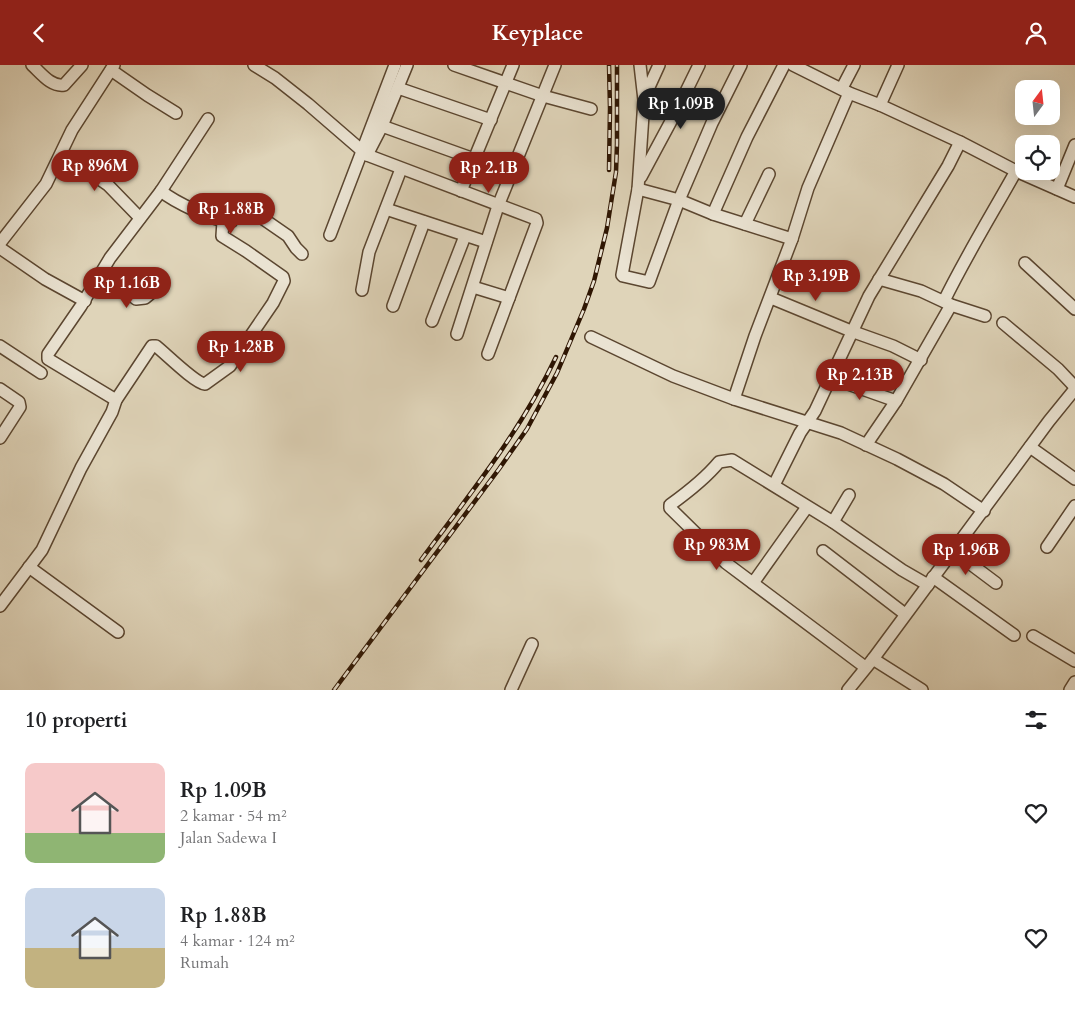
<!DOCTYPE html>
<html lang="id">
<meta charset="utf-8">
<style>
body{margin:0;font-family:Cardo,serif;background:#f6f6f6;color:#202124;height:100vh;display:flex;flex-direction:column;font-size:19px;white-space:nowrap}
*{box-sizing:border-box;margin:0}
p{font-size:16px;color:#757577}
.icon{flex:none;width:28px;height:28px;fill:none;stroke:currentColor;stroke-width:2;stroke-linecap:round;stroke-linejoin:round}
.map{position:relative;height:625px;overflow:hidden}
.side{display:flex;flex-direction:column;background:#fff;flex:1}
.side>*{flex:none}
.needle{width:32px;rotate:15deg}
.controls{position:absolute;left:1015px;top:15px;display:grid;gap:10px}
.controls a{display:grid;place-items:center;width:45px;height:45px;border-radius:10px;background:#fff;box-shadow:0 5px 20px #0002;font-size:25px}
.price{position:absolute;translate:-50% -42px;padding:0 11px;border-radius:18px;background:#8f2418;color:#fff;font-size:16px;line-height:32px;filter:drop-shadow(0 1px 2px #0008)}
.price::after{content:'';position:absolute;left:50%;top:30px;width:15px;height:11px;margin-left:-8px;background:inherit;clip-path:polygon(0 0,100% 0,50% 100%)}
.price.active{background:#222;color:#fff}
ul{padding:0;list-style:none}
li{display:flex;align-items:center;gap:15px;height:125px;padding:0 25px}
li span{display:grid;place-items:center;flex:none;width:140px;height:100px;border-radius:10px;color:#555}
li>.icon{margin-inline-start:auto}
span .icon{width:60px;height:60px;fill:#fffc;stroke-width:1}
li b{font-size:21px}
h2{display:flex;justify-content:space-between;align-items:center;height:60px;padding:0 25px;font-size:21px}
header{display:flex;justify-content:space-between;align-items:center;height:65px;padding:0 25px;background:#8f2418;color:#fff;font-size:22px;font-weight:700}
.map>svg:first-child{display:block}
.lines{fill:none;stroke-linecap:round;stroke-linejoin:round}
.minor-casing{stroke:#5b4630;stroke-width:14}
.minor{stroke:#eae3d2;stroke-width:11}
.rail-casing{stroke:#2f1603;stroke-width:4.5}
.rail{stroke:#eae3d2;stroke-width:2.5;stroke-dasharray:8;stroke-linecap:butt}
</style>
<header><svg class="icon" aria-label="back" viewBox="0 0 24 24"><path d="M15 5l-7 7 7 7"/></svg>Keyplace<svg class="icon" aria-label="person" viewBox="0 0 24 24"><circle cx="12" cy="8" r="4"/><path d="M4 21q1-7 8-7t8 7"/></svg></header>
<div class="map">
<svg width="1075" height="625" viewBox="0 0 1075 625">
<rect width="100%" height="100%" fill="#dfd4b9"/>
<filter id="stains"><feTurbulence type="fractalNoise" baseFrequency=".004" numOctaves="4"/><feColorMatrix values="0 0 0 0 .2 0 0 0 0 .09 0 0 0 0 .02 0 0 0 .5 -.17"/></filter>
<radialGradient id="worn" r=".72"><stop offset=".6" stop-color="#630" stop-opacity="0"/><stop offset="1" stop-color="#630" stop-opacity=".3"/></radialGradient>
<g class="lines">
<defs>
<g id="minor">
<path d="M32 0C41 8 51 22 64 20L82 0"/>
<polyline points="254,0 275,13 308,39 367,90 536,154 537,158 488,289"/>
<polyline points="454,0 543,31 591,44"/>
<polyline points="640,0 644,35 638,124 622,210 623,211 649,217 679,135 712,58 741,0"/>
<polyline points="793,0 849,28 880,40 960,77 1016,106 1075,132"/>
<polyline points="111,5 147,30 176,48"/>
<polyline points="398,23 491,55"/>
<polyline points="842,23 854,0"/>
<polyline points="644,33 659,0"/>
<polyline points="880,40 898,0"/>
<polyline points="382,61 474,94"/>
<polyline points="62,88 108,120 140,153"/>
<polyline points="367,90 382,61 407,0"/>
<polyline points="641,112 677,45 699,0"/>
<polyline points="638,124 679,135 713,149 792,174"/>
<polyline points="1057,124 1075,80"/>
<path d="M161 126C173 136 218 159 232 156L239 142H246L288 171 296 183 302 189"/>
<polyline points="461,126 513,0"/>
<polyline points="386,144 486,177"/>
<polyline points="713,149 747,72 784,0"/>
<polyline points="745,159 769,109"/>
<polyline points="330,170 395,0"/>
<polyline points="0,178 46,119 72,65 114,0"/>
<polyline points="0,183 45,214 85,236"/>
<polyline points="1025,198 1075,244"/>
<polyline points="100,210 128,227 136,234 145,233 156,224"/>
<polyline points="879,214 921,226 951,240 985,251"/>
<polyline points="473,222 509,233"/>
<polyline points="362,225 369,187 401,104"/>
<polyline points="771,233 851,266 893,281 921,295"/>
<path d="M944 236C966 191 992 149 1016 106"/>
<polyline points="393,241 424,157"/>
<polyline points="432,256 465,171"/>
<polyline points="1003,258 1058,304 1075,322"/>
<polyline points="457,269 498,141 555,0"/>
<polyline points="591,272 673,311 734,334 841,368 897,394 944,419 984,446"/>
<polyline points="0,281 41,308"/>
<polyline points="831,313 896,336"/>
<polyline points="0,324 19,337 20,342 0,373"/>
<polyline points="734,334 755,271 792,174 808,123 849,28"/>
<polyline points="116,335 48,294 48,289 81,241 110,193 161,126 208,54"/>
<polyline points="866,380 896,336 951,240"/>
<polyline points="1030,382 1075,414"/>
<polyline points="774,420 800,368 815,346 869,231 948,101 960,77"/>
<polyline points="833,457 849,430"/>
<polyline points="1047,482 1075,441"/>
<polyline points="956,483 972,500 996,518"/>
<polyline points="823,486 905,549"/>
<polyline points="29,502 118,567"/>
<polyline points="933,512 1014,570"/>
<polyline points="753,518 807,442"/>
<path d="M0 541 42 485 81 403 112 347 116 335 152 281H156C166 289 195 318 205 319L230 301 273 238 284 216 283 212 246 186 222 171 223 156"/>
<polyline points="1033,571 1075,596"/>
<polyline points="873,594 922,625"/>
<path d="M865 602 726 498 670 443V440C688 427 705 414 719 397L732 395 833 457 902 505 928 520"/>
<polyline points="511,625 532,579"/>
<polyline points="848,625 873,594 1049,356 1075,324"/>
<polyline points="1070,625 1075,617"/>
</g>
</defs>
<use href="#minor" class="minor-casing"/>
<use href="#minor" class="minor"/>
<defs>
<g id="rail">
<polyline points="609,105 610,43 609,0"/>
<path d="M421 495C469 430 521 366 556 292"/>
<polyline points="334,625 499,404 527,364 557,308 584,244 594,216 607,163 616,107 617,79 617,0"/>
</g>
</defs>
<use href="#rail" class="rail-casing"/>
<use href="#rail" class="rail"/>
</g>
<rect width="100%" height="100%" filter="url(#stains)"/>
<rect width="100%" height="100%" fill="url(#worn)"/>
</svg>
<div class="controls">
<a><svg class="needle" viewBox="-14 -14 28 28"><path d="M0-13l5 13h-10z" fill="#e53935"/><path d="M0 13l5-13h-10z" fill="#757577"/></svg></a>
<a><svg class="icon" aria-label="locate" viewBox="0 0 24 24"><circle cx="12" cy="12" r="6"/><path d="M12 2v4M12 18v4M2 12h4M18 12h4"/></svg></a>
</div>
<b class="price active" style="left:681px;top:65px">Rp 1.09B</b>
<b class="price" style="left:95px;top:127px">Rp 896M</b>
<b class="price" style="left:489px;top:129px">Rp 2.1B</b>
<b class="price" style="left:231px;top:170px">Rp 1.88B</b>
<b class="price" style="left:816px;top:237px">Rp 3.19B</b>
<b class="price" style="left:127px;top:244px">Rp 1.16B</b>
<b class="price" style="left:241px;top:308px">Rp 1.28B</b>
<b class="price" style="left:860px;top:336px">Rp 2.13B</b>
<b class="price" style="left:717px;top:506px">Rp 983M</b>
<b class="price" style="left:966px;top:511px">Rp 1.96B</b>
</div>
<section class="side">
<h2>10 properti<svg class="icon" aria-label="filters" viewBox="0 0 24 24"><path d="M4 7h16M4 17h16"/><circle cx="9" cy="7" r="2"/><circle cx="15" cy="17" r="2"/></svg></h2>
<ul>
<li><span style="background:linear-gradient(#f6c9c9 70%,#8fb573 0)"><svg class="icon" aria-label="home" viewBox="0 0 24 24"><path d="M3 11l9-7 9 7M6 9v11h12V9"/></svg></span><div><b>Rp 1.09B</b><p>2 kamar · 54 m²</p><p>Jalan Sadewa I</p></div><svg class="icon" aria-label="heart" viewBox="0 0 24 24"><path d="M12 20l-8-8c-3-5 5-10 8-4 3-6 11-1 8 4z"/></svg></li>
<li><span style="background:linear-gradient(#c9d6e8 60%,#c2b280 0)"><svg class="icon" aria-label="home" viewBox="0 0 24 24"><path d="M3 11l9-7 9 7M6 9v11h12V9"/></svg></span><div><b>Rp 1.88B</b><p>4 kamar · 124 m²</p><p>Rumah</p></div><svg class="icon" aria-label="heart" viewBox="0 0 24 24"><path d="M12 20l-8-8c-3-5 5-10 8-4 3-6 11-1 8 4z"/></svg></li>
</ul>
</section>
